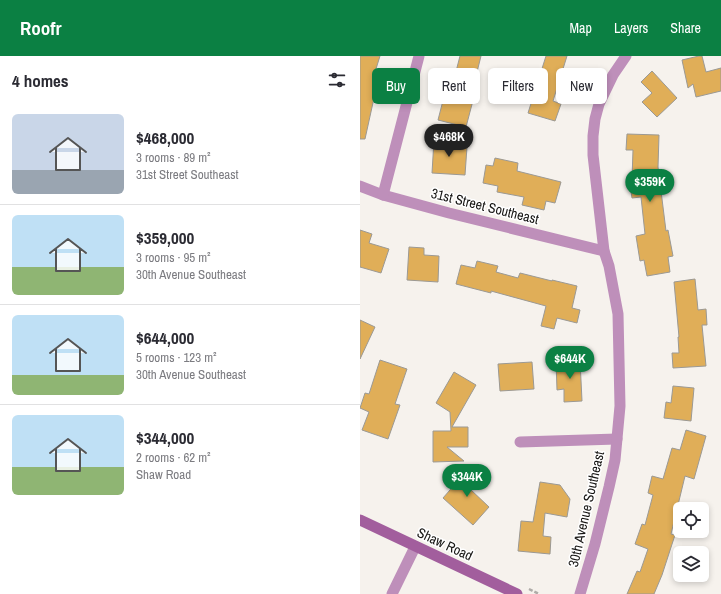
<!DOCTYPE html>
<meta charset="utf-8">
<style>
body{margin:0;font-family:"Archivo Narrow",sans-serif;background:#f7f7f7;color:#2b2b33;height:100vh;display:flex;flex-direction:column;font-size:15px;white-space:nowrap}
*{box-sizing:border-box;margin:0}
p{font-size:13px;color:#7c7c81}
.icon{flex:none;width:22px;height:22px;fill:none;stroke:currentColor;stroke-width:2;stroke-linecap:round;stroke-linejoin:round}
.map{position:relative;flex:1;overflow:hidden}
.side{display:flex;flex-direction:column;background:#fff;width:360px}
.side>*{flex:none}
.hud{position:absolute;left:12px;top:12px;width:289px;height:36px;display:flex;gap:8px}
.tools{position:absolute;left:313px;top:446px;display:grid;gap:8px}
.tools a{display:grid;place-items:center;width:36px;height:36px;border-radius:6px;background:#fff;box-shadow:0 2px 6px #0003;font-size:20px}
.price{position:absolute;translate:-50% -34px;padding:0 9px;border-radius:14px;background:#0b8043;color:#fff;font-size:13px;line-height:26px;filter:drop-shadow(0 1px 2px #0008)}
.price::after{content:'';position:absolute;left:50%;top:24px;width:12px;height:9px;margin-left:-6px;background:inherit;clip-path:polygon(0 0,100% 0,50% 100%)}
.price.on{background:#222;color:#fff}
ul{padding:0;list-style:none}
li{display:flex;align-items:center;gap:12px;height:100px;padding:0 12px}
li+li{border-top:1px solid #e1e1e2}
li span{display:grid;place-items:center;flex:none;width:112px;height:80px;border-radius:6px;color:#555}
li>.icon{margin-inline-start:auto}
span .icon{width:48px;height:48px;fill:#fffc;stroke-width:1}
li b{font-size:17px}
h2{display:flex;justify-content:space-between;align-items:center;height:48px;padding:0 12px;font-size:17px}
.chip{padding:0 14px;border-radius:6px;background:#fff;box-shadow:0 2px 6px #0003;font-size:14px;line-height:36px}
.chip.on{background:#0b8043;color:#fff}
header{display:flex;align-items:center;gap:24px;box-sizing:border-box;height:56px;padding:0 20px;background:#0b8043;color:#fff}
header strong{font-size:19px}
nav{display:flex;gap:22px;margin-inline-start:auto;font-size:14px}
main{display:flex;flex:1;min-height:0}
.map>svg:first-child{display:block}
.building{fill:#e0ae58;stroke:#9b9994}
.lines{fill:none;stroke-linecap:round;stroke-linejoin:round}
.path{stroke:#afaca8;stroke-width:2.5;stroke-dasharray:4 2;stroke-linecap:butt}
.minor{stroke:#be8fba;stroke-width:11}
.secondary{stroke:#a25e9d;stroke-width:11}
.labels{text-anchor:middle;stroke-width:3;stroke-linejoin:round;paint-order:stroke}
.street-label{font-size:14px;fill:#171614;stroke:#fff}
</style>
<header>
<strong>Roofr</strong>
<nav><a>Map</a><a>Layers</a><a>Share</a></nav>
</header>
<main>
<section class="side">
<h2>4 homes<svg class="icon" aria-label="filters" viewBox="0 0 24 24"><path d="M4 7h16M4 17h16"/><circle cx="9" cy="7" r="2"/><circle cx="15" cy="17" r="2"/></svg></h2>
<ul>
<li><span style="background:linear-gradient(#c9d6e8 70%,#9aa5b1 0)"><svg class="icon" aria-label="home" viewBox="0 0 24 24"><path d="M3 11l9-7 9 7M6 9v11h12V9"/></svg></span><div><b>$468,000</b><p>3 rooms · 89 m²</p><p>31st Street Southeast</p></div></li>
<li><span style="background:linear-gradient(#bfe0f5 65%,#8fb573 0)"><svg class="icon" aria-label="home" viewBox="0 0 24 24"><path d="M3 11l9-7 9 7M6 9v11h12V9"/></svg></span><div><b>$359,000</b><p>3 rooms · 95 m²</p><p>30th Avenue Southeast</p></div></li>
<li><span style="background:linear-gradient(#bfe0f5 75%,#8fb573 0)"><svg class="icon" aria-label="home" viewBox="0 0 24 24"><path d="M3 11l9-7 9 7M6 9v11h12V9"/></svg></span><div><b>$644,000</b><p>5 rooms · 123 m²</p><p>30th Avenue Southeast</p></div></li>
<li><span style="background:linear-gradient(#bfe0f5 65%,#8fb573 0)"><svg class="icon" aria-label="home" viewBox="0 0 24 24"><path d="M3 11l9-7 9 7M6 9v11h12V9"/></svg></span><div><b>$344,000</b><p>2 rooms · 62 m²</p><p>Shaw Road</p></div></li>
</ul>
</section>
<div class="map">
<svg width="361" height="538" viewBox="0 0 361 538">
<rect width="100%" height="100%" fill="#f6f2ed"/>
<g class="building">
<polygon points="0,0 20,0 15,16 21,18 17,34 16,33 5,83 0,83"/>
<polygon points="100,0 121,0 113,32 116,33 106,71 78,64 88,25 93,27"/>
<polygon points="186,0 207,0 193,45 201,48 195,65 168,57"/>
<polygon points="339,0 342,0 346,16 361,12 361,35 336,41 333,28 328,32 322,4"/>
<polygon points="292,15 317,42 297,61 282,46 292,37 281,26"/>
<polygon points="267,78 299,79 298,111 306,175 308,174 313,200 308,201 310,216 287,220 284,204 280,205 276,180 285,178 281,141 272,142 269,123 272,123 273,94 266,94"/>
<polygon points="74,84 102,86 101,91 107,91 105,119 72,117"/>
<polygon points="135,102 158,107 157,115 201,126 195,147 186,145 184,154 162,149 164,141 137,136 138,130 123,127 126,109 133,110"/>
<polygon points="0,174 12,178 9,187 29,193 21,217 0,211"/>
<polygon points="49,191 64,192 64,199 79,200 78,226 47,224"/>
<polygon points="117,205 138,210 136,216 158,222 160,217 192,225 192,224 217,230 212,252 220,254 217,267 197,262 194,273 181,270 186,250 131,235 131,237 96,228 101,209 115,212"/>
<polygon points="335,223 338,254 346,253 347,269 342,269 346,310 313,312 312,297 319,297 318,281 319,281 314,226"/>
<polygon points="0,264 15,271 0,303"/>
<polygon points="20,304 47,313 35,348 40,349 28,383 2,374 9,356 0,352 5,337 9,338"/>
<polygon points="220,304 222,345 204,346 204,333 197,334 196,305"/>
<polygon points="172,306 174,333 140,335 138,308"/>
<polygon points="94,316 116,329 92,371 108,371 108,391 87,391 104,405 73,406 73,375 91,375 90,356 76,347"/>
<polygon points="313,330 334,332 331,365 304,362 306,346 311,347"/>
<polygon points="326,374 346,380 334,423 325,420 311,478 315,479 302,519 294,538 267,538 277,515 280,516 288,493 275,488 282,468 285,469 293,439 288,437 292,420 303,423 312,392 320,394"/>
<polygon points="110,411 121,421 110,433 129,451 113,469 83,442"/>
<polygon points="180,426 200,429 210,443 207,461 185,457 183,480 191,481 190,498 158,495 161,465 173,466"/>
</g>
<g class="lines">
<polyline class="path" points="169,533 179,538"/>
<g class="minor">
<polyline points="0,130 23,139 89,157 244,195"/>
<polyline points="23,139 59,0"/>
<polyline points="160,386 257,383"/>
<polyline points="32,538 55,491"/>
<polyline points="220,538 235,488 249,431 255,404 260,350 258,258 249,210 244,195 233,99 233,80 235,63 239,48 253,19 266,0"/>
</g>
<polyline class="secondary" points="0,464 157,538"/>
</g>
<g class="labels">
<g class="street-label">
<text transform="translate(125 150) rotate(14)" y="5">31st Street Southeast</text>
<text transform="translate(226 453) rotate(-77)" y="5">30th Avenue Southeast</text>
<text transform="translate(85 488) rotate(25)" y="5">Shaw Road</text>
</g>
</g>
</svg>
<div class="tools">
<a><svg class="icon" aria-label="locate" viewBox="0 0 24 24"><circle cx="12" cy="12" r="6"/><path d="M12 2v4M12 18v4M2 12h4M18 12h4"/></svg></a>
<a><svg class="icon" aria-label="layers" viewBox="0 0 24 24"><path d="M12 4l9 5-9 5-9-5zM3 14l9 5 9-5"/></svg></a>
</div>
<b class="price on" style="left:89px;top:102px">$468K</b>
<b class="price" style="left:290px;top:147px">$359K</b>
<b class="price" style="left:210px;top:324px">$644K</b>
<b class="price" style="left:107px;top:442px">$344K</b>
<div class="hud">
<a class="chip on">Buy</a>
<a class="chip">Rent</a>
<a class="chip">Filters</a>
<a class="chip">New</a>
</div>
</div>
</main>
